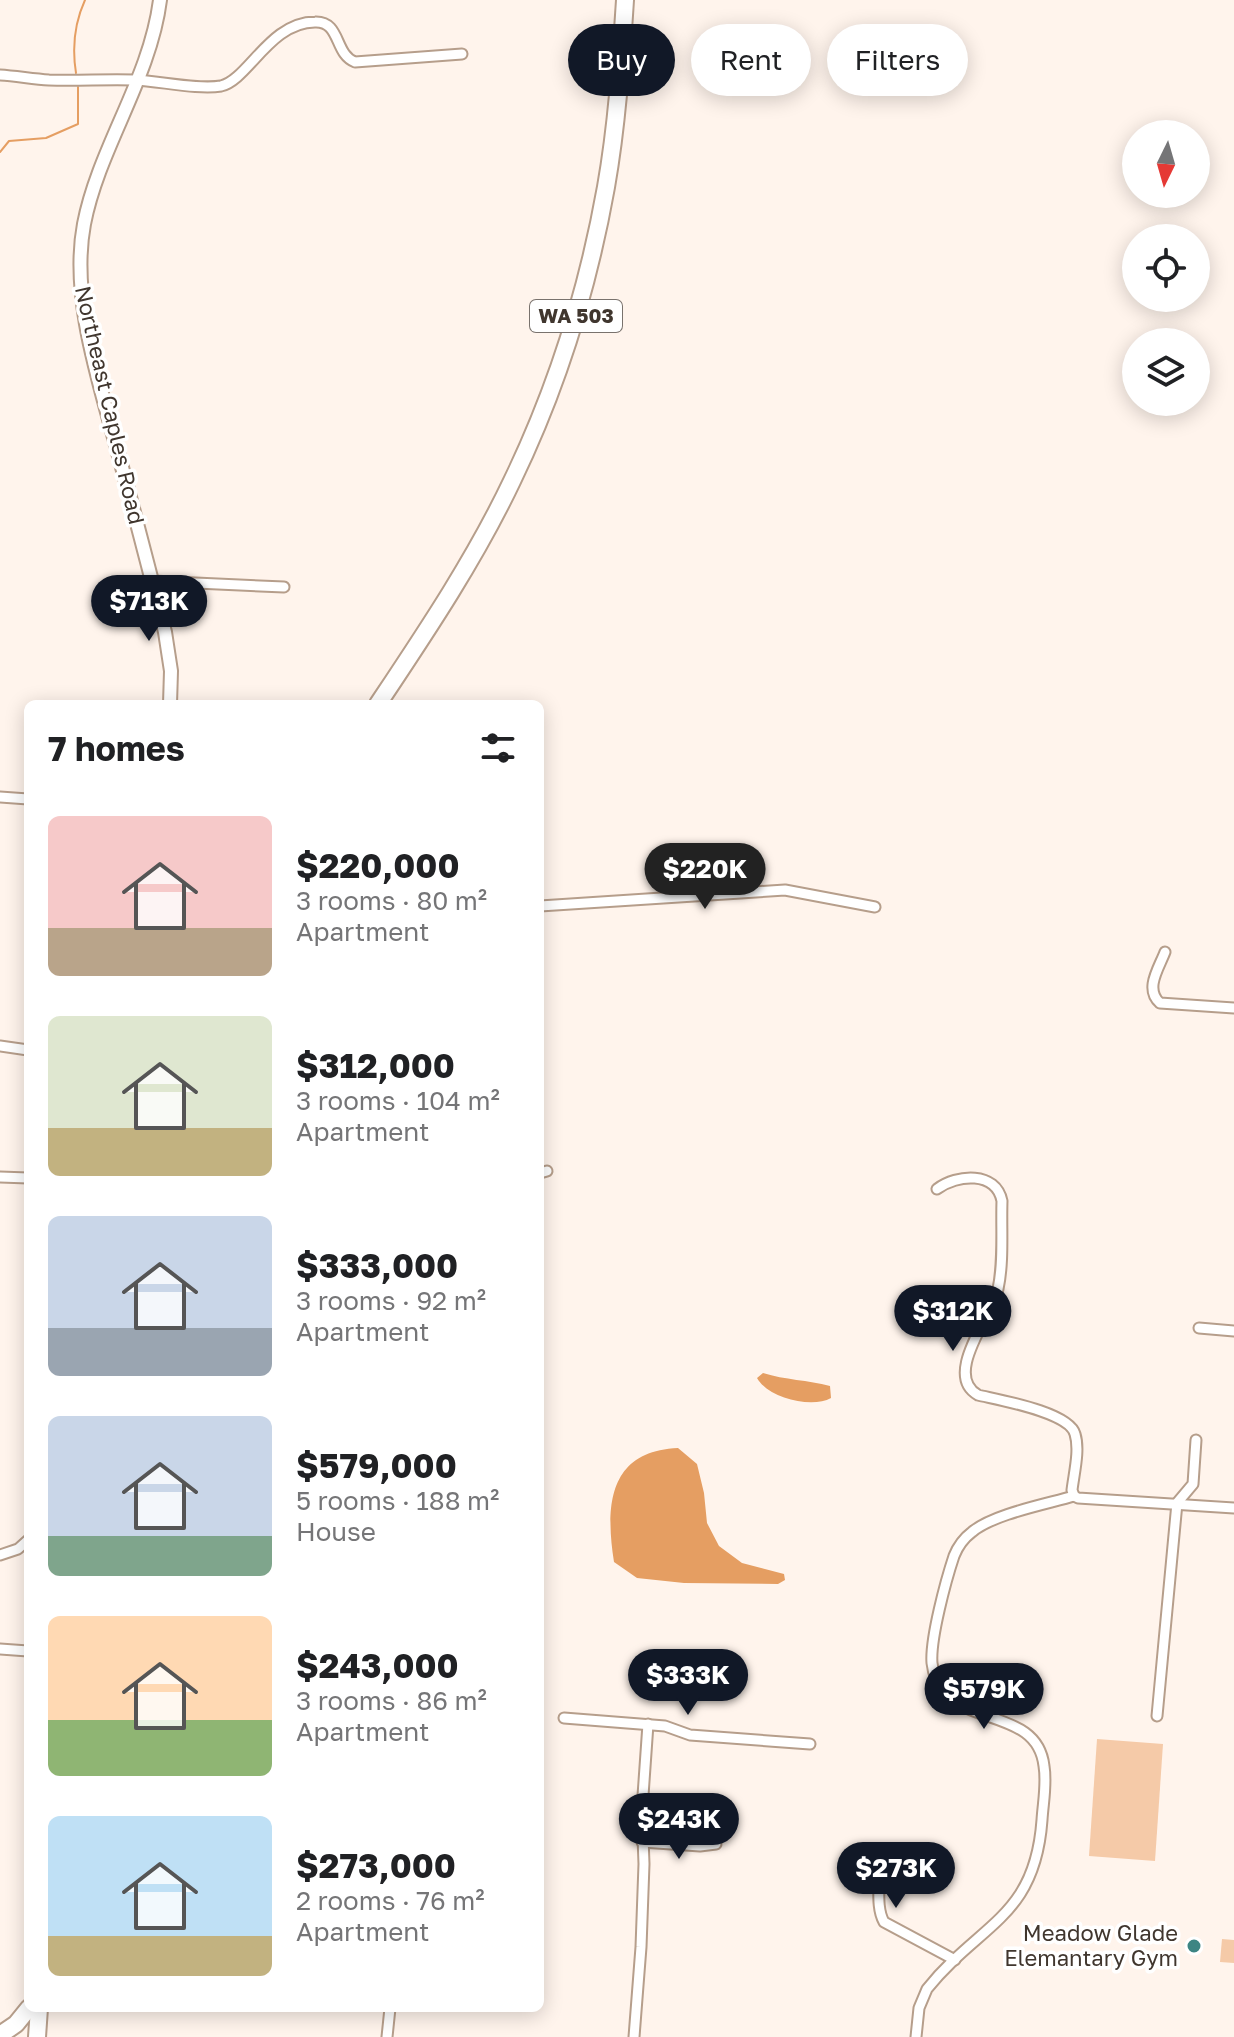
<!DOCTYPE html>
<meta charset="utf-8">
<style>
body{margin:0;font-family:"Golos Text",sans-serif;background:#f6f6f6;color:#202124;height:100vh;display:flex;flex-direction:column;font-size:30px;white-space:nowrap}
*{box-sizing:border-box;margin:0}
p{font-size:26px;color:#757577}
.icon{flex:none;width:44px;height:44px;fill:none;stroke:currentColor;stroke-width:2;stroke-linecap:round;stroke-linejoin:round}
.map{position:relative;flex:1;overflow:hidden}
.sheet{position:absolute;left:24px;top:700px;width:520px;height:1312px;display:flex;flex-direction:column;background:#fff;border-radius:12px;box-shadow:0 4px 20px #0003}
.sheet>*{flex:none}
.guide{position:absolute;left:568px;top:24px;width:546px;height:72px;display:flex;gap:16px}
.needle{width:52px;rotate:185deg}
.buttons{position:absolute;left:1122px;top:120px;display:grid;gap:16px}
.buttons a{display:grid;place-items:center;width:88px;height:88px;border-radius:50%;background:#fff;box-shadow:0 4px 20px #0003;font-size:40px}
.price{position:absolute;translate:-50% -68px;padding:0 18px;border-radius:28px;background:#111827;color:#fff;font-size:26px;line-height:52px;filter:drop-shadow(0 2px 4px #0008)}
.price::after{content:'';position:absolute;left:50%;top:48px;width:24px;height:18px;margin-left:-12px;background:inherit;clip-path:polygon(0 0,100% 0,50% 100%)}
.price.active{background:#222;color:#fff}
ul{padding:0;list-style:none}
li{display:flex;align-items:center;gap:24px;height:200px;padding:0 24px}
li span{display:grid;place-items:center;flex:none;width:224px;height:160px;border-radius:12px;color:#555}
li>.icon{margin-inline-start:auto}
span .icon{width:96px;height:96px;fill:#fffc;stroke-width:1}
li b{font-size:34px}
h2{display:flex;justify-content:space-between;align-items:center;height:96px;padding:0 24px;font-size:34px}
.chip{padding:0 28px;border-radius:36px;background:#fff;box-shadow:0 4px 20px #0003;font-size:28px;line-height:72px}
.chip.active{background:#111827;color:#fff}
.map>svg:first-child{display:block}
.forest{fill:url(#forest-crowns)}
.pitch{fill:#f5caa8}
.water{fill:#e59e62}
.lines{fill:none;stroke-linecap:round;stroke-linejoin:round}
.stream{stroke:#e59e62;stroke-width:2}
.street-casing{stroke:#b69e8b;stroke-width:13}
.secondary-casing{stroke:#b69e8b;stroke-width:16}
.highway-casing{stroke:#b69e8b;stroke-width:20}
.street{stroke:#fff;stroke-width:9}
.secondary{stroke:#fff;stroke-width:12}
.highway{stroke:#fff;stroke-width:16}
.poi-dot{fill:#3d8583;stroke:#fff;stroke-width:3}
.labels{text-anchor:middle;stroke-width:7;stroke-linejoin:round;paint-order:stroke}
.shield{fill:#fff;stroke:#79726d;stroke-width:2}
.shield-label{font-size:20px;font-weight:bold;fill:#40362e}
.street-label{font-size:22px;fill:#40362e;stroke:#fff}
.poi-label{font-size:22px;fill:#40362e;stroke:#fff;text-anchor:end}
</style>
<div class="map">
<svg width="1234" height="2037" viewBox="0 0 1234 2037">
<defs>
<pattern id="forest-crowns" width="20" height="18" patternUnits="userSpaceOnUse" patternTransform="scale(2)"><rect width="20" height="18" fill="#f5caa8"/><path d="M2 6a3 3 0 1 1 6 0M12 15a3 3 0 1 1 6 0" fill="none" stroke="#d3ae91"/></pattern>
</defs>
<rect width="100%" height="100%" fill="#fff4ec"/>
<polygon class="forest" points="1222,1939 1234,1940 1234,1963 1220,1962"/>
<polygon class="pitch" points="1097,1739 1163,1744 1155,1861 1089,1856"/>
<g class="water">
<path d="M763 1373C785 1380 808 1380 830 1386L831 1398C812 1409 768 1398 757 1378Z"/>
<path d="M678 1448 697 1464 704 1493 707 1523 719 1546 742 1563 784 1574 785 1580 778 1584 684 1583 637 1578 614 1562C605 1505 609 1451 678 1448Z"/>
</g>
<g class="lines">
<g class="stream">
<path d="M76 73C72 48 74 24 85 0"/>
<polyline points="0,152 9,141 46,138 78,124 78,87"/>
</g>
<defs>
<g id="street">
<path d="M0 75C16 76 33 79 49 80 78 81 106 79 135 80 159 81 199 90 221 86 248 80 270 22 315 22 341 21 334 54 355 62L462 54"/>
<polyline points="152,581 284,587"/>
<polyline points="0,797 28,799"/>
<polyline points="540,906 785,890 875,907"/>
<path d="M1165 952C1159 968 1144 989 1160 1003L1234 1008"/>
<polyline points="0,1046 28,1050"/>
<polyline points="540,1173 547,1171"/>
<polyline points="0,1177 28,1178"/>
<path d="M937 1189C957 1174 996 1171 1002 1201 1001 1229 1004 1261 998 1289 993 1314 942 1375 978 1395 999 1400 1069 1412 1075 1434 1080 1450 1074 1473 1072 1490L1074 1496"/>
<polyline points="1199,1328 1234,1331"/>
<polyline points="1074,1496 1078,1498 1234,1508"/>
<polyline points="0,1555 18,1549 28,1540"/>
<polyline points="0,1649 28,1651"/>
<polyline points="1157,1716 1177,1503 1193,1484 1196,1440"/>
<polyline points="564,1718 665,1726 690,1735 810,1744"/>
<polyline points="642,1842 700,1846 716,1844"/>
<path d="M878 1864C881 1882 875 1906 884 1922L955 1960"/>
<polyline points="387,2037 390,2008"/>
<polyline points="634,2037 641,1947 644,1864 642,1810 648,1724"/>
<path d="M916 2037 919 2008 927 1989C980 1923 1035 1918 1042 1820 1043 1803 1047 1784 1044 1766 1038 1714 976 1724 947 1695 938 1687 933 1674 932 1663 930 1639 946 1580 954 1556 958 1546 964 1538 972 1532 993 1514 1047 1504 1074 1496"/>
</g>
<path id="secondary" d="M160 0C150 79 99 147 84 224 70 298 100 384 119 456 135 515 150 573 165 632L171 671 170 704"/>
<g id="highway">
<path d="M378 704C426 632 475 559 512 481 557 388 588 288 606 187 617 125 621 62 625 0"/>
<polyline points="0,2035 16,2024 29,2008"/>
<polyline points="37,2037 39,2008"/>
</g>
</defs>
<use href="#street" class="street-casing"/>
<use href="#secondary" class="secondary-casing"/>
<use href="#highway" class="highway-casing"/>
<use href="#street" class="street"/>
<use href="#secondary" class="secondary"/>
<use href="#highway" class="highway"/>
</g>
<circle class="poi-dot" cx="1194" cy="1946" r="8"/>
<g class="labels">
<rect class="shield" x="530" y="300" width="92" height="32" rx="6"/>
<g class="shield-label">
<text x="576" y="323">WA 503</text>
</g>
<g class="street-label">
<text transform="translate(110 405) rotate(77)" y="8">Northeast Caples Road</text>
</g>
<g class="poi-label">
<text x="1178" y="1941">Meadow Glade<tspan x="1178" dy="25">Elemantary Gym</tspan></text>
</g>
</g>
</svg>
<div class="buttons">
<a><svg class="needle" viewBox="-14 -14 28 28"><path d="M0-13l5 13h-10z" fill="#e53935"/><path d="M0 13l5-13h-10z" fill="#757577"/></svg></a>
<a><svg class="icon" aria-label="locate" viewBox="0 0 24 24"><circle cx="12" cy="12" r="6"/><path d="M12 2v4M12 18v4M2 12h4M18 12h4"/></svg></a>
<a><svg class="icon" aria-label="layers" viewBox="0 0 24 24"><path d="M12 4l9 5-9 5-9-5zM3 14l9 5 9-5"/></svg></a>
</div>
<b class="price" style="left:149px;top:643px">$713K</b>
<b class="price active" style="left:705px;top:911px">$220K</b>
<b class="price" style="left:953px;top:1353px">$312K</b>
<b class="price" style="left:688px;top:1717px">$333K</b>
<b class="price" style="left:984px;top:1731px">$579K</b>
<b class="price" style="left:679px;top:1861px">$243K</b>
<b class="price" style="left:896px;top:1910px">$273K</b>
<div class="guide">
<a class="chip active">Buy</a>
<a class="chip">Rent</a>
<a class="chip">Filters</a>
</div>
<section class="sheet">
<h2>7 homes<svg class="icon" aria-label="filters" viewBox="0 0 24 24"><path d="M4 7h16M4 17h16"/><circle cx="9" cy="7" r="2"/><circle cx="15" cy="17" r="2"/></svg></h2>
<ul>
<li><span style="background:linear-gradient(#f6c9c9 70%,#b9a48a 0)"><svg class="icon" aria-label="home" viewBox="0 0 24 24"><path d="M3 11l9-7 9 7M6 9v11h12V9"/></svg></span><div><b>$220,000</b><p>3 rooms · 80 m²</p><p>Apartment</p></div></li>
<li><span style="background:linear-gradient(#dfe7d0 70%,#c2b280 0)"><svg class="icon" aria-label="home" viewBox="0 0 24 24"><path d="M3 11l9-7 9 7M6 9v11h12V9"/></svg></span><div><b>$312,000</b><p>3 rooms · 104 m²</p><p>Apartment</p></div></li>
<li><span style="background:linear-gradient(#c9d6e8 70%,#9aa5b1 0)"><svg class="icon" aria-label="home" viewBox="0 0 24 24"><path d="M3 11l9-7 9 7M6 9v11h12V9"/></svg></span><div><b>$333,000</b><p>3 rooms · 92 m²</p><p>Apartment</p></div></li>
<li><span style="background:linear-gradient(#c9d6e8 75%,#7fa58c 0)"><svg class="icon" aria-label="home" viewBox="0 0 24 24"><path d="M3 11l9-7 9 7M6 9v11h12V9"/></svg></span><div><b>$579,000</b><p>5 rooms · 188 m²</p><p>House</p></div></li>
<li><span style="background:linear-gradient(#ffd9b3 65%,#8fb573 0)"><svg class="icon" aria-label="home" viewBox="0 0 24 24"><path d="M3 11l9-7 9 7M6 9v11h12V9"/></svg></span><div><b>$243,000</b><p>3 rooms · 86 m²</p><p>Apartment</p></div></li>
<li><span style="background:linear-gradient(#bfe0f5 75%,#c2b280 0)"><svg class="icon" aria-label="home" viewBox="0 0 24 24"><path d="M3 11l9-7 9 7M6 9v11h12V9"/></svg></span><div><b>$273,000</b><p>2 rooms · 76 m²</p><p>Apartment</p></div></li>
</ul>
</section>
</div>
